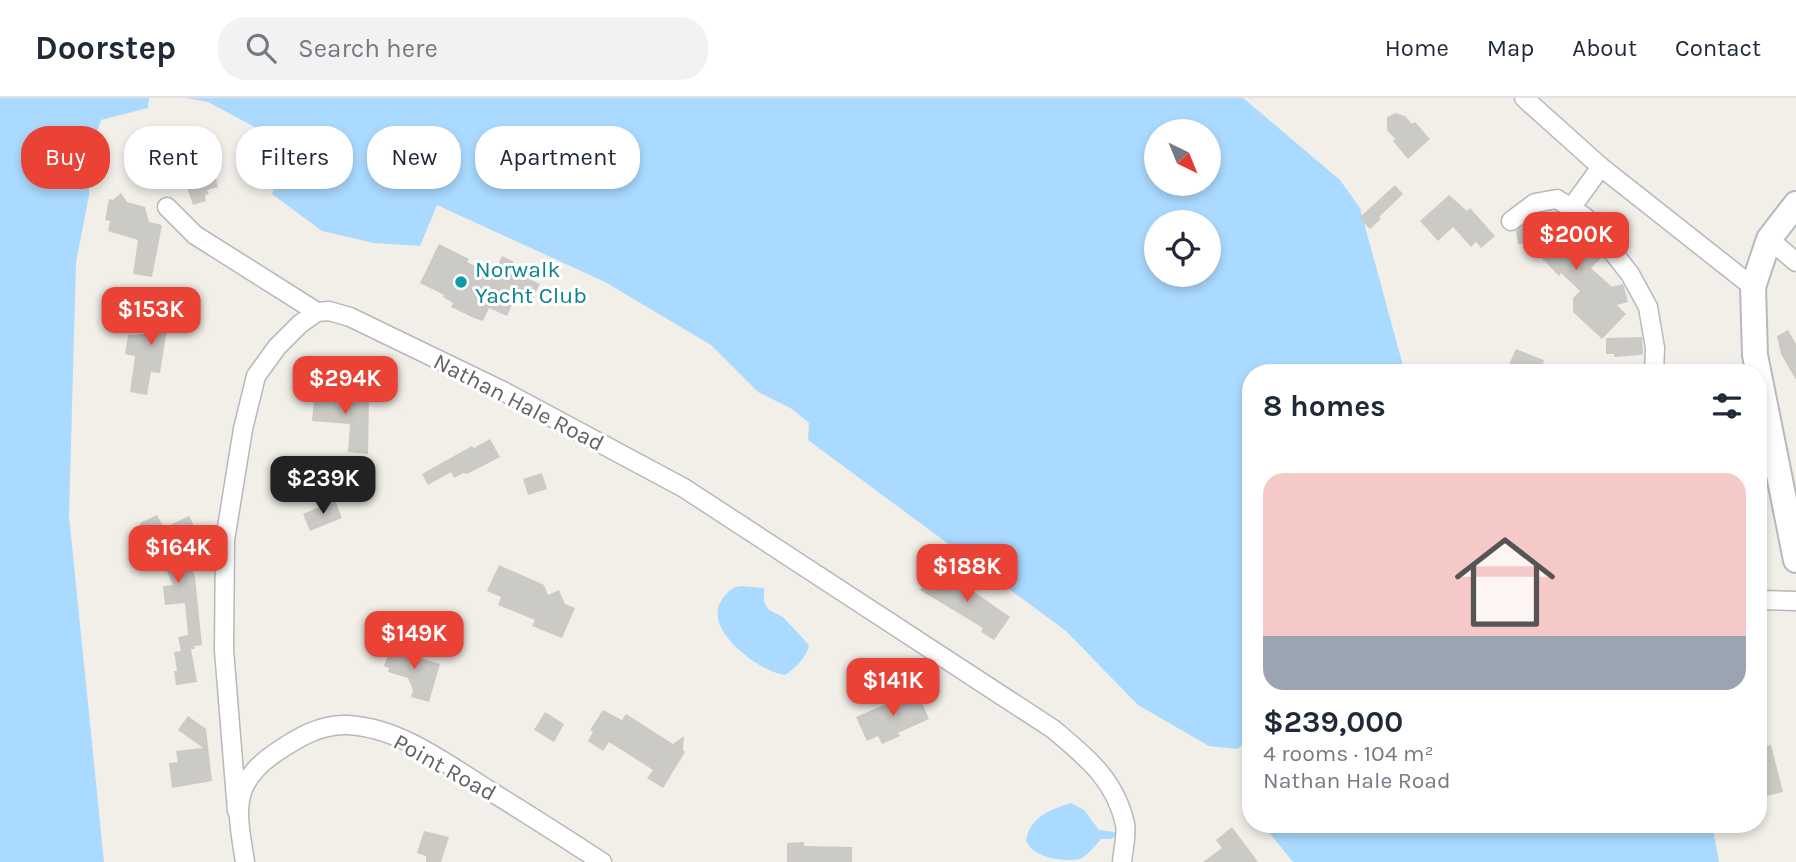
<!DOCTYPE html>
<meta charset="utf-8">
<style>
body{margin:0;font-family:Karla,sans-serif;background:#f2f2f3;color:#1f2937;height:100vh;display:flex;flex-direction:column;font-size:26px;white-space:nowrap}
*{box-sizing:border-box;margin:0}
p{font-size:23px;color:#747a83}
.icon{flex:none;width:38px;height:38px;fill:none;stroke:currentColor;stroke-width:2;stroke-linecap:round;stroke-linejoin:round}
.map{position:relative;flex:1;overflow:hidden}
.drawer{position:absolute;left:1242px;top:266px;width:525px;height:469px;display:flex;flex-direction:column;background:#fff;border-radius:28px;box-shadow:0 4px 10px #0003}
.drawer>*{flex:none}
.banner{position:absolute;left:21px;top:28px;width:665px;height:63px;display:flex;gap:14px}
.needle{width:46px;rotate:137deg}
.controls{position:absolute;left:1144px;top:21px;display:grid;gap:14px}
.controls a{display:grid;place-items:center;width:77px;height:77px;border-radius:50%;background:#fff;box-shadow:0 4px 10px #0003;font-size:35px}
.price{position:absolute;translate:-50% -60px;padding:0 16px;border-radius:14px;background:#ea4335;color:#fff;font-size:23px;line-height:46px;filter:drop-shadow(0 2px 4px #0008)}
.price::after{content:'';position:absolute;left:50%;top:42px;width:21px;height:16px;margin-left:-10px;background:inherit;clip-path:polygon(0 0,100% 0,50% 100%)}
.price.active{background:#222;color:#fff}
ul{padding:0;list-style:none}
li{display:grid;align-content:center;gap:14px;height:371px;padding:0 21px}
li+li{border-top:2px solid #e0e1e3}
li span{display:grid;place-items:center;height:217px;border-radius:21px;color:#555}
li>.icon{margin-inline-start:auto}
span .icon{width:126px;height:126px;fill:#fffc;stroke-width:1}
li b{font-size:30px}
h2{display:flex;justify-content:space-between;align-items:center;height:84px;padding:0 21px;font-size:30px}
.tag{padding:0 24px;border-radius:28px;background:#fff;box-shadow:0 4px 10px #0003;font-size:24px;line-height:63px}
.tag.active{background:#ea4335;color:#fff}
header{display:flex;align-items:center;gap:42px;box-sizing:border-box;height:98px;padding:0 35px;background:#fff;border-bottom:2px solid #e0e1e3}
header strong{font-size:33px}
nav{display:flex;gap:38px;margin-inline-start:auto;font-size:24px}
.search{width:490px;height:63px;background:#f2f2f3;display:flex;align-items:center;gap:18px;box-sizing:border-box;padding:0 24px;border-radius:28px;color:#747a83;font-size:26px}
.map>svg:first-child{display:block}
.water{fill:#aadaff;fill-rule:evenodd}
.building{fill:#cccac5}
.lines{fill:none;stroke-linecap:round;stroke-linejoin:round}
.minor-casing{stroke:#b5b8bc;stroke-width:21}
.secondary-casing{stroke:#b6babf;stroke-width:28}
.minor{stroke:#fff;stroke-width:18}
.secondary{stroke:#fff;stroke-width:24}
.culture-dot{fill:#0f9aa8;stroke:#fff;stroke-width:2.5}
.labels{text-anchor:middle;stroke-width:6;stroke-linejoin:round;paint-order:stroke}
.culture-label{font-size:23px;fill:#0d838f;stroke:#fff;text-anchor:start}
.street-label{font-size:23px;fill:#5f6368;stroke:#fff}
</style>
<header>
<strong>Doorstep</strong>
<div class="search"><svg class="icon" aria-label="search" viewBox="0 0 24 24"><circle cx="10" cy="10" r="6"/><path d="M15 15l6 6"/></svg>Search here</div>
<nav><a>Home</a><a>Map</a><a>About</a><a>Contact</a></nav>
</header>
<div class="map">
<svg width="1796" height="764" viewBox="0 0 1796 764">
<rect width="100%" height="100%" fill="#f1efe8"/>
<g class="water">
<polygon points="0,0 149,0 148,10 101,22 89,58 89,97 76,164 69,418 104,764 0,764"/>
<path d="M187 0H1243L1340 82 1360 110 1405 275H1251V641L1237 651 1209 648 1138 607 1066 533 808 342 809 325 792 311 758 294 711 247 605 184 437 107 420 148 374 145 322 133 272 96 290 48 208 4ZM1157 33H1209V86H1157ZM1157 124H1209V177H1157Z"/>
<path d="M741 488 764 490V504L769 512 783 519 809 547C807 558 795 571 785 577 760 574 699 530 723 500 728 493 733 489 741 488Z"/>
<path d="M1071 705 1084 712 1099 732 1114 734 1116 738 1111 741H1101C1095 748 1089 756 1080 761 1063 764 1032 760 1026 742 1031 718 1050 712 1071 705Z"/>
<polygon points="1262,726 1712,726 1719,764 1293,764"/>
</g>
<g class="building">
<polygon points="1396,15 1405,18 1412,26 1415,24 1430,41 1408,61 1393,43 1395,41 1387,32 1387,19"/>
<polygon points="207,60 210,66 212,66 218,89 207,92 209,96 205,97 206,103 193,107 180,69"/>
<polygon points="1395,87 1403,96 1379,119 1381,121 1370,131 1359,120"/>
<polygon points="121,95 127,104 145,109 149,124 162,127 152,179 133,176 138,142 108,133 110,123 105,122 109,101 113,102"/>
<polygon points="1449,97 1467,113 1470,110 1495,138 1481,150 1476,144 1471,149 1453,129 1438,143 1420,123"/>
<polygon points="1555,113 1563,118 1569,127 1557,135 1579,155 1590,144 1602,159 1591,170 1612,189 1623,186 1624,189 1628,204 1617,207 1626,216 1602,241 1573,214 1573,200 1580,193 1561,175 1559,178 1527,145 1518,146 1516,133 1539,116 1540,118"/>
<polygon points="439,146 469,161 467,164 493,177 502,158 514,164 510,172 540,186 533,199 519,192 507,218 489,210 483,223 474,220 451,209 453,205 443,199 444,197 420,185"/>
<polygon points="157,207 178,211 180,214 177,233 167,231 160,275 151,274 147,297 130,294 135,258 125,256 128,237 145,236 148,222 152,223"/>
<polygon points="1788,232 1796,246 1796,282 1781,256 1777,238"/>
<polygon points="1642,239 1643,256 1640,257 1614,259 1614,256 1606,256 1606,240"/>
<polygon points="1516,251 1544,262 1540,275 1505,275"/>
<polygon points="315,291 353,295 353,300 369,301 368,356 348,354 350,326 312,323"/>
<polygon points="490,341 500,359 467,376 463,375 454,380 451,374 428,387 422,376 472,348 474,350"/>
<polygon points="542,375 547,391 528,397 523,381"/>
<polygon points="335,402 342,420 310,433 303,416"/>
<polygon points="157,417 164,430 189,418 200,439 183,447 195,479 202,547 194,548 195,551 191,551 197,584 176,587 174,573 177,573 174,554 181,553 178,539 188,537 185,505 165,507 163,488 173,487 164,466 140,444 148,441 140,425"/>
<polygon points="499,467 544,487 548,497 559,492 565,506 575,510 562,540 532,528 535,522 498,507 501,499 487,493"/>
<polygon points="930,477 946,485 950,477 1010,519 994,542 981,534 983,530 920,492"/>
<polygon points="392,547 421,555 420,560 440,566 429,604 411,599 413,592 408,580 388,574 389,570 384,568"/>
<polygon points="917,593 929,621 898,635 900,638 882,646 878,638 867,643 856,619"/>
<polygon points="603,612 622,622 626,616 673,646 684,638 683,652 685,654 663,690 647,680 653,672 609,644 603,653 588,643 593,634 590,632"/>
<polygon points="545,614 564,626 554,644 534,632"/>
<polygon points="188,618 206,631 212,683 172,690 169,665 178,664 176,653 203,650 178,632"/>
<polygon points="1771,647 1783,694 1762,699 1759,687 1759,650"/>
<polygon points="1232,729 1258,764 1203,764 1222,750 1216,742"/>
<polygon points="424,733 449,739 441,764 426,764 426,758 417,755"/>
<polygon points="804,744 804,748 852,749 852,764 787,764 787,745"/>
</g>
<g class="lines">
<defs>
<g id="minor">
<polyline points="1524,0 1601,69 1753,189"/>
<polyline points="167,109 195,137 317,214"/>
<polyline points="1571,110 1601,69"/>
<polyline points="1511,123 1535,105 1557,101 1585,119 1630,176 1648,209 1655,250 1654,275"/>
<polyline points="1769,141 1796,164"/>
<polyline points="1759,502 1796,503"/>
<path d="M237 713 224 552 225 442 243 331 256 278 277 249 300 226 317 214 329 213 350 219 503 293 684 390 1053 631C1086 659 1115 681 1125 726 1127 737 1123 752 1122 764"/>
<path d="M245 764C237 713 229 685 278 653 299 639 321 626 347 627 399 629 447 666 490 693 528 716 565 740 602 764"/>
</g>
<polyline id="secondary" points="1796,106 1769,141 1753,189 1755,257 1796,462"/>
</defs>
<use href="#minor" class="minor-casing"/>
<use href="#secondary" class="secondary-casing"/>
<use href="#minor" class="minor"/>
<use href="#secondary" class="secondary"/>
</g>
<circle class="culture-dot" cx="461" cy="184" r="7"/>
<g class="labels">
<g class="culture-label">
<text x="475" y="179">Norwalk<tspan x="475" dy="26">Yacht Club</tspan></text>
</g>
<g class="street-label">
<text transform="translate(519 304) rotate(27)" y="8">Nathan Hale Road</text>
<text transform="translate(445 669) rotate(29)" y="8">Point Road</text>
</g>
</g>
</svg>
<div class="controls">
<a><svg class="needle" viewBox="-14 -14 28 28"><path d="M0-13l5 13h-10z" fill="#e53935"/><path d="M0 13l5-13h-10z" fill="#747a83"/></svg></a>
<a><svg class="icon" aria-label="locate" viewBox="0 0 24 24"><circle cx="12" cy="12" r="6"/><path d="M12 2v4M12 18v4M2 12h4M18 12h4"/></svg></a>
</div>
<b class="price" style="left:1576px;top:174px">$200K</b>
<b class="price" style="left:151px;top:249px">$153K</b>
<b class="price" style="left:345px;top:318px">$294K</b>
<b class="price active" style="left:323px;top:418px">$239K</b>
<b class="price" style="left:178px;top:487px">$164K</b>
<b class="price" style="left:967px;top:506px">$188K</b>
<b class="price" style="left:414px;top:573px">$149K</b>
<b class="price" style="left:893px;top:620px">$141K</b>
<div class="banner">
<a class="tag active">Buy</a>
<a class="tag">Rent</a>
<a class="tag">Filters</a>
<a class="tag">New</a>
<a class="tag">Apartment</a>
</div>
<section class="drawer">
<h2>8 homes<svg class="icon" aria-label="filters" viewBox="0 0 24 24"><path d="M4 7h16M4 17h16"/><circle cx="9" cy="7" r="2"/><circle cx="15" cy="17" r="2"/></svg></h2>
<ul>
<li><span style="background:linear-gradient(#f6c9c9 75%,#9aa5b1 0)"><svg class="icon" aria-label="home" viewBox="0 0 24 24"><path d="M3 11l9-7 9 7M6 9v11h12V9"/></svg></span><div><b>$239,000</b><p>4 rooms · 104 m²</p><p>Nathan Hale Road</p></div></li>
</ul>
</section>
</div>
